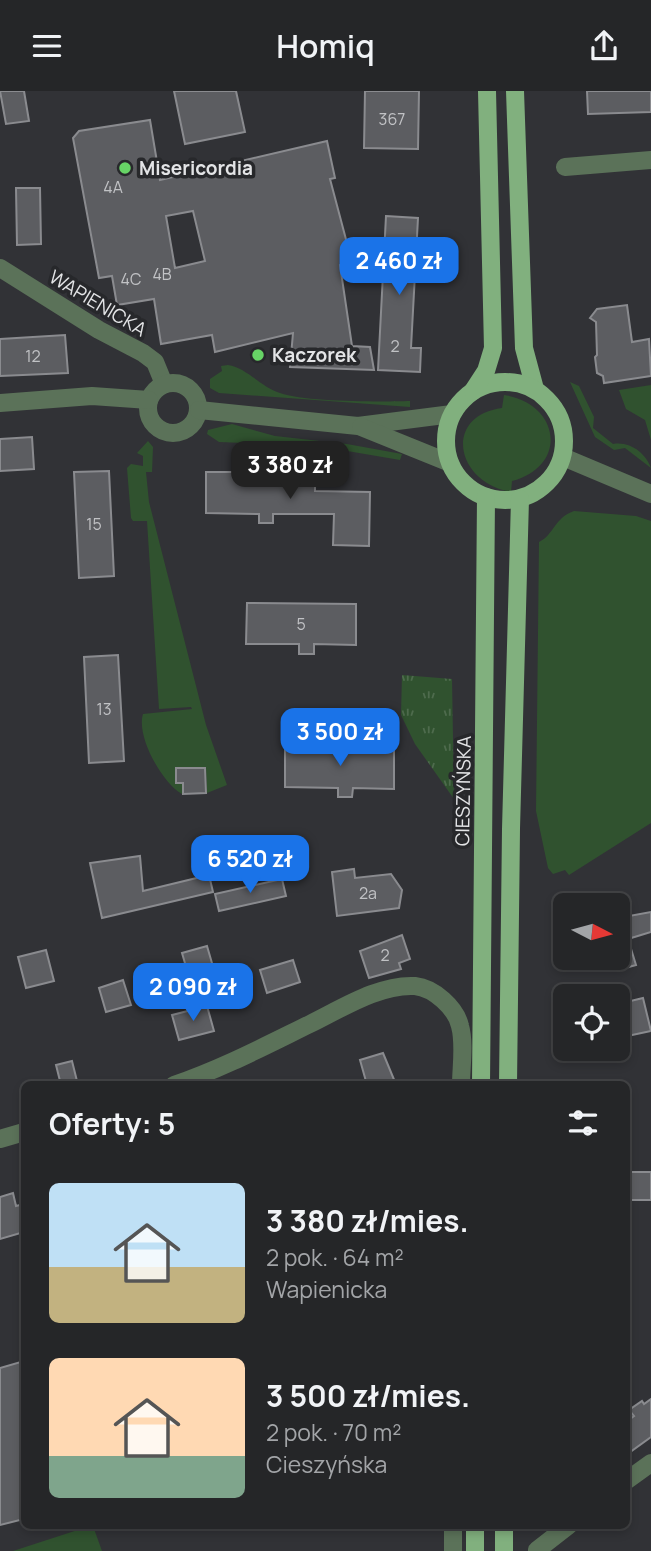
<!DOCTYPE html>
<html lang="pl">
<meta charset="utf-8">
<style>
body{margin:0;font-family:Manrope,sans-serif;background:#313234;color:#f1f3f6;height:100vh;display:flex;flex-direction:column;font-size:26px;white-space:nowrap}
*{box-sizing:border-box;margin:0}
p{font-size:23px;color:#a3a5a8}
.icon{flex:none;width:38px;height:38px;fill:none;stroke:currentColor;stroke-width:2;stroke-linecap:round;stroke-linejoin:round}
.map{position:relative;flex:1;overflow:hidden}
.sheet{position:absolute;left:21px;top:990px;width:609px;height:448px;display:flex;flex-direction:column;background:#252628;border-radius:10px;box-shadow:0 4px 10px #0003,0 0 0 2px #424345}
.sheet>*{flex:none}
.needle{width:46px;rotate:96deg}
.buttons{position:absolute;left:553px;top:802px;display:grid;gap:14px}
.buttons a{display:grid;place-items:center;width:77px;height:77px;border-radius:10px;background:#252628;box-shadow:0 4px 10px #0003,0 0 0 2px #424345;font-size:35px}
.price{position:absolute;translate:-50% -60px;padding:0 16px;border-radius:14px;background:#1a73e8;color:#fff;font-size:23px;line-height:46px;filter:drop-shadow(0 2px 4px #0008)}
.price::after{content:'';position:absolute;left:50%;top:42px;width:21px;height:16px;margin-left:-10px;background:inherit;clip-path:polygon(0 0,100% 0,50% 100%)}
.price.active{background:#222;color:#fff}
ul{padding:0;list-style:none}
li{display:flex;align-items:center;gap:21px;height:175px;padding:0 28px}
li span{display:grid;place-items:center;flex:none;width:196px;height:140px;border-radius:10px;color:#555}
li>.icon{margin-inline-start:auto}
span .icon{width:84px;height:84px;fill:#fffc;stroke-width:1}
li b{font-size:30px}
h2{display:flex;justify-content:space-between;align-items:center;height:84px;padding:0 28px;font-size:30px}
header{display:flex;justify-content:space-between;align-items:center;height:91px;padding:0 28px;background:#252628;font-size:32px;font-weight:600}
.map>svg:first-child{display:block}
.grass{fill:#30522f}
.park{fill:url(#park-tufts)}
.building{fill:#5c5d61;stroke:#8a8b8f;stroke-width:2;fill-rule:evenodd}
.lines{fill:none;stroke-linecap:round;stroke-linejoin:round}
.minor{stroke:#5b7259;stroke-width:18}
.major{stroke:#81b07e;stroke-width:18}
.poi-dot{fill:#67d466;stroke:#27282b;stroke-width:2.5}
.labels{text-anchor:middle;stroke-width:7;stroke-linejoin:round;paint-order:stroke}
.number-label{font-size:16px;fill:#c1c2c5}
.poi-label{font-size:19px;font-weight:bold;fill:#e3e4e6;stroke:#27282b;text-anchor:start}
.street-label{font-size:19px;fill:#e3e4e6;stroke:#27282b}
</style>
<header><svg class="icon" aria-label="menu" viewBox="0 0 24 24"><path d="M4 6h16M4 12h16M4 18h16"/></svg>Homiq<svg class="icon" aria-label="share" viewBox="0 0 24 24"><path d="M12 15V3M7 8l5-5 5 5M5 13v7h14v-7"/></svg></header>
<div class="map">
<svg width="651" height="1460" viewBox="0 0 651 1460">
<defs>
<pattern id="park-tufts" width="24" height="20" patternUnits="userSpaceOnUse" patternTransform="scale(1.75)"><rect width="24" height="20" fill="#30522f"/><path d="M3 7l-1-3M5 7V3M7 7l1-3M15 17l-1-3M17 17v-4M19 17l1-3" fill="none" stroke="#4e6b4d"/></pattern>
</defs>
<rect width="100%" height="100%" fill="#313236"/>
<g class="grass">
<path d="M228 274C247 277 261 296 280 302 305 311 381 311 410 310V316L219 302 210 297V288L222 280 221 275Z"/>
<path d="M570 291 579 295 594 326 593 337 613 353C631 350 646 363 651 377L625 357 614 359 595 346Z"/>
<polygon points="651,294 651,349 645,329 626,318 619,299"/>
<path d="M504 304C559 312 570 374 512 390L511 401C455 391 443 325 502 317Z"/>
<polygon points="232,333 275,345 347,353 402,363 400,369 318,355 219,351 207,343 208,339"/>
<path d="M148 350 153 356 152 381H146L149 411 206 634 227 694 207 702 206 676 175 677V693H182V703C162 692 136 645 143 623L192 618 191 616 159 618 147 430H133L131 427 127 377 131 373 143 375V365L137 362Z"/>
<path d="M574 420 636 425 651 430V732L569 784 565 779 553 783 548 777 536 720 539 451C554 444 554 427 574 420Z"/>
<polygon points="90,1435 93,1435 102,1460 13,1460"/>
</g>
<polygon class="park" points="402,584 452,588 454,708 415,653 401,624"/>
<g class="building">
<polygon points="0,0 24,0 29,30 6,33"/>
<polygon points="174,0 236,0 245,41 185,53"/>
<polygon points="365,0 419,0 418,58 364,57"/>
<polygon points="587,0 651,0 651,21 588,23"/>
<path d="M150 29 160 89 327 50 335 87 330 88 352 171 340 174 352 255 370 256 374 279 290 276 293 242 215 261 212 244 161 253 154 208 117 214 112 185 99 187 73 47 79 40ZM193 120 205 170 175 177 166 125Z"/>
<polygon points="16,97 40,97 41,153 17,154"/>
<polygon points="386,125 418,127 411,257 421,257 420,281 378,279"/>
<polygon points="627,214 632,251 649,248 651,285 604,292 603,285 597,282 595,266 597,264 596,231 590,227 597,218"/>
<polygon points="65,244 68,282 0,285 0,248"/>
<polygon points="32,346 34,378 0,380 0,348"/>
<polygon points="109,380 114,485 79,487 74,381"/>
<polygon points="206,381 315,381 315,400 370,401 369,455 333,454 334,423 273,423 273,432 259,432 259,423 206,422"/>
<polygon points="247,512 356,513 356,554 314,553 314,563 299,563 299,553 246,553"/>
<polygon points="118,564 124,670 89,672 84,566"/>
<polygon points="285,655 394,656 394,698 353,697 352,706 338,706 338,697 285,696"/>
<polygon points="176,677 205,677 206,702 183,703 183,692 176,692"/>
<polygon points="140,765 143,800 209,784 213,801 102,827 90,772"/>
<polygon points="354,778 355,787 391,783 402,799 399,817 337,825 332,781"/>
<polygon points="282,788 286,805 219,820 215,803"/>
<polygon points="651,821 651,841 628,848 636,874 618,879 618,827"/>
<polygon points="402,844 410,868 399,872 401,878 369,887 360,860"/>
<polygon points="207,855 214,879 189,886 182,862"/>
<polygon points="46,859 54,890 26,897 18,866"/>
<polygon points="293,869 300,891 267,902 260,879"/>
<polygon points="123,889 131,914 106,921 99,897"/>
<polygon points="643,907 651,940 618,947 618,913"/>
<polygon points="207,915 214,940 179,949 172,924"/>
<polygon points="383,962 395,991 367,994 360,969"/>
<polygon points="72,970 78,994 61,994 56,974"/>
<rect x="626" y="1081" width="25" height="28"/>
<polygon points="13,1102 16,1115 24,1113 24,1141 0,1148 0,1106"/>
<polygon points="24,1270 24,1428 0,1434 0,1277"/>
<polygon points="651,1308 651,1346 626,1364 626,1331 634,1325 629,1319 642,1310 644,1313"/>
</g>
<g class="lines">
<g class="minor">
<polyline points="565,76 651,69"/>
<polyline points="0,177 99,239 143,262 155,271 164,293"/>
<circle cx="173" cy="317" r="25"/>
<polyline points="0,312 92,305 149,309"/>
<polyline points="199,319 358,335 452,323"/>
<polyline points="361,336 450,372"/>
<polyline points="563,366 651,403"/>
<path d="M174 994C221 978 265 955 310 933 341 918 379 893 415 895 434 897 456 917 460 935 465 953 461 976 461 994"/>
<polyline points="0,1048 24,1041"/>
<polyline points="626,1390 651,1372"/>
<polyline points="537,1459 568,1435"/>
<polyline points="453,1460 453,1435"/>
</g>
<g class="major">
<polyline points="515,0 524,257 535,298"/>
<circle cx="505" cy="350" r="59"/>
<polyline points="473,300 486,280 493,257 487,0"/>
<polyline points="481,994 486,406"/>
<polyline points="508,994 511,738 520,408"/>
<polyline points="475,1460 475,1435"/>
<polyline points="504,1460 504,1435"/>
</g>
</g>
<g class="poi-dot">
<circle cx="125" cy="77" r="7"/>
<circle cx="258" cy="264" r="7"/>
</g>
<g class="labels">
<g class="number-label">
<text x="392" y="34">367</text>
<text x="113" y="102">4A</text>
<text x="162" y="189">4B</text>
<text x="131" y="194">4C</text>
<text x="395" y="261">2</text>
<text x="33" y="271">12</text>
<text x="94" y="439">15</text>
<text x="301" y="539">5</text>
<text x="104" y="624">13</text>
<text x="368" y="808">2a</text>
<text x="385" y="870">2</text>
</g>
<g class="poi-label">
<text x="139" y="84">Misericordia</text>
<text x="272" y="271">Kaczorek</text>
</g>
<g class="street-label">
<text transform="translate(98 212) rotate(31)" y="7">WAPIENICKA</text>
<text transform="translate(463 700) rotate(-89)" y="7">CIESZYŃSKA</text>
</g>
</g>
</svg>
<div class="buttons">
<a><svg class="needle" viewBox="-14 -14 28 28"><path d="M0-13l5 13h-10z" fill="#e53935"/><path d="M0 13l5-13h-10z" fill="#a3a5a8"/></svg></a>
<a><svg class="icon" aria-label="locate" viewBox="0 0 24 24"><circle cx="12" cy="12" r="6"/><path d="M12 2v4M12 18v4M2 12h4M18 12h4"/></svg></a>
</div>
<b class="price" style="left:399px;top:206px">2 460 zł</b>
<b class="price active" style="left:290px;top:410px">3 380 zł</b>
<b class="price" style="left:340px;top:677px">3 500 zł</b>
<b class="price" style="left:250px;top:804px">6 520 zł</b>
<b class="price" style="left:193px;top:932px">2 090 zł</b>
<section class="sheet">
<h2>Oferty: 5<svg class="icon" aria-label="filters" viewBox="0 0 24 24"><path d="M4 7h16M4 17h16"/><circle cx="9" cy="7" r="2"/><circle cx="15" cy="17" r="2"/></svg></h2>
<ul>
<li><span style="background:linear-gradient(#bfe0f5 60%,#c2b280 0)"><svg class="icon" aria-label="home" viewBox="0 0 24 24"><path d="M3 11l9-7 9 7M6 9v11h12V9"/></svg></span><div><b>3 380 zł/mies.</b><p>2 pok. · 64 m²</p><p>Wapienicka</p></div></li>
<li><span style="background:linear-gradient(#ffd9b3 70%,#7fa58c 0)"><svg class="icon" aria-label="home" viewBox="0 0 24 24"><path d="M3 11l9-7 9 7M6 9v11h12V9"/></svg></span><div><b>3 500 zł/mies.</b><p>2 pok. · 70 m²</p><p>Cieszyńska</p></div></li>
</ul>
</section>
</div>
